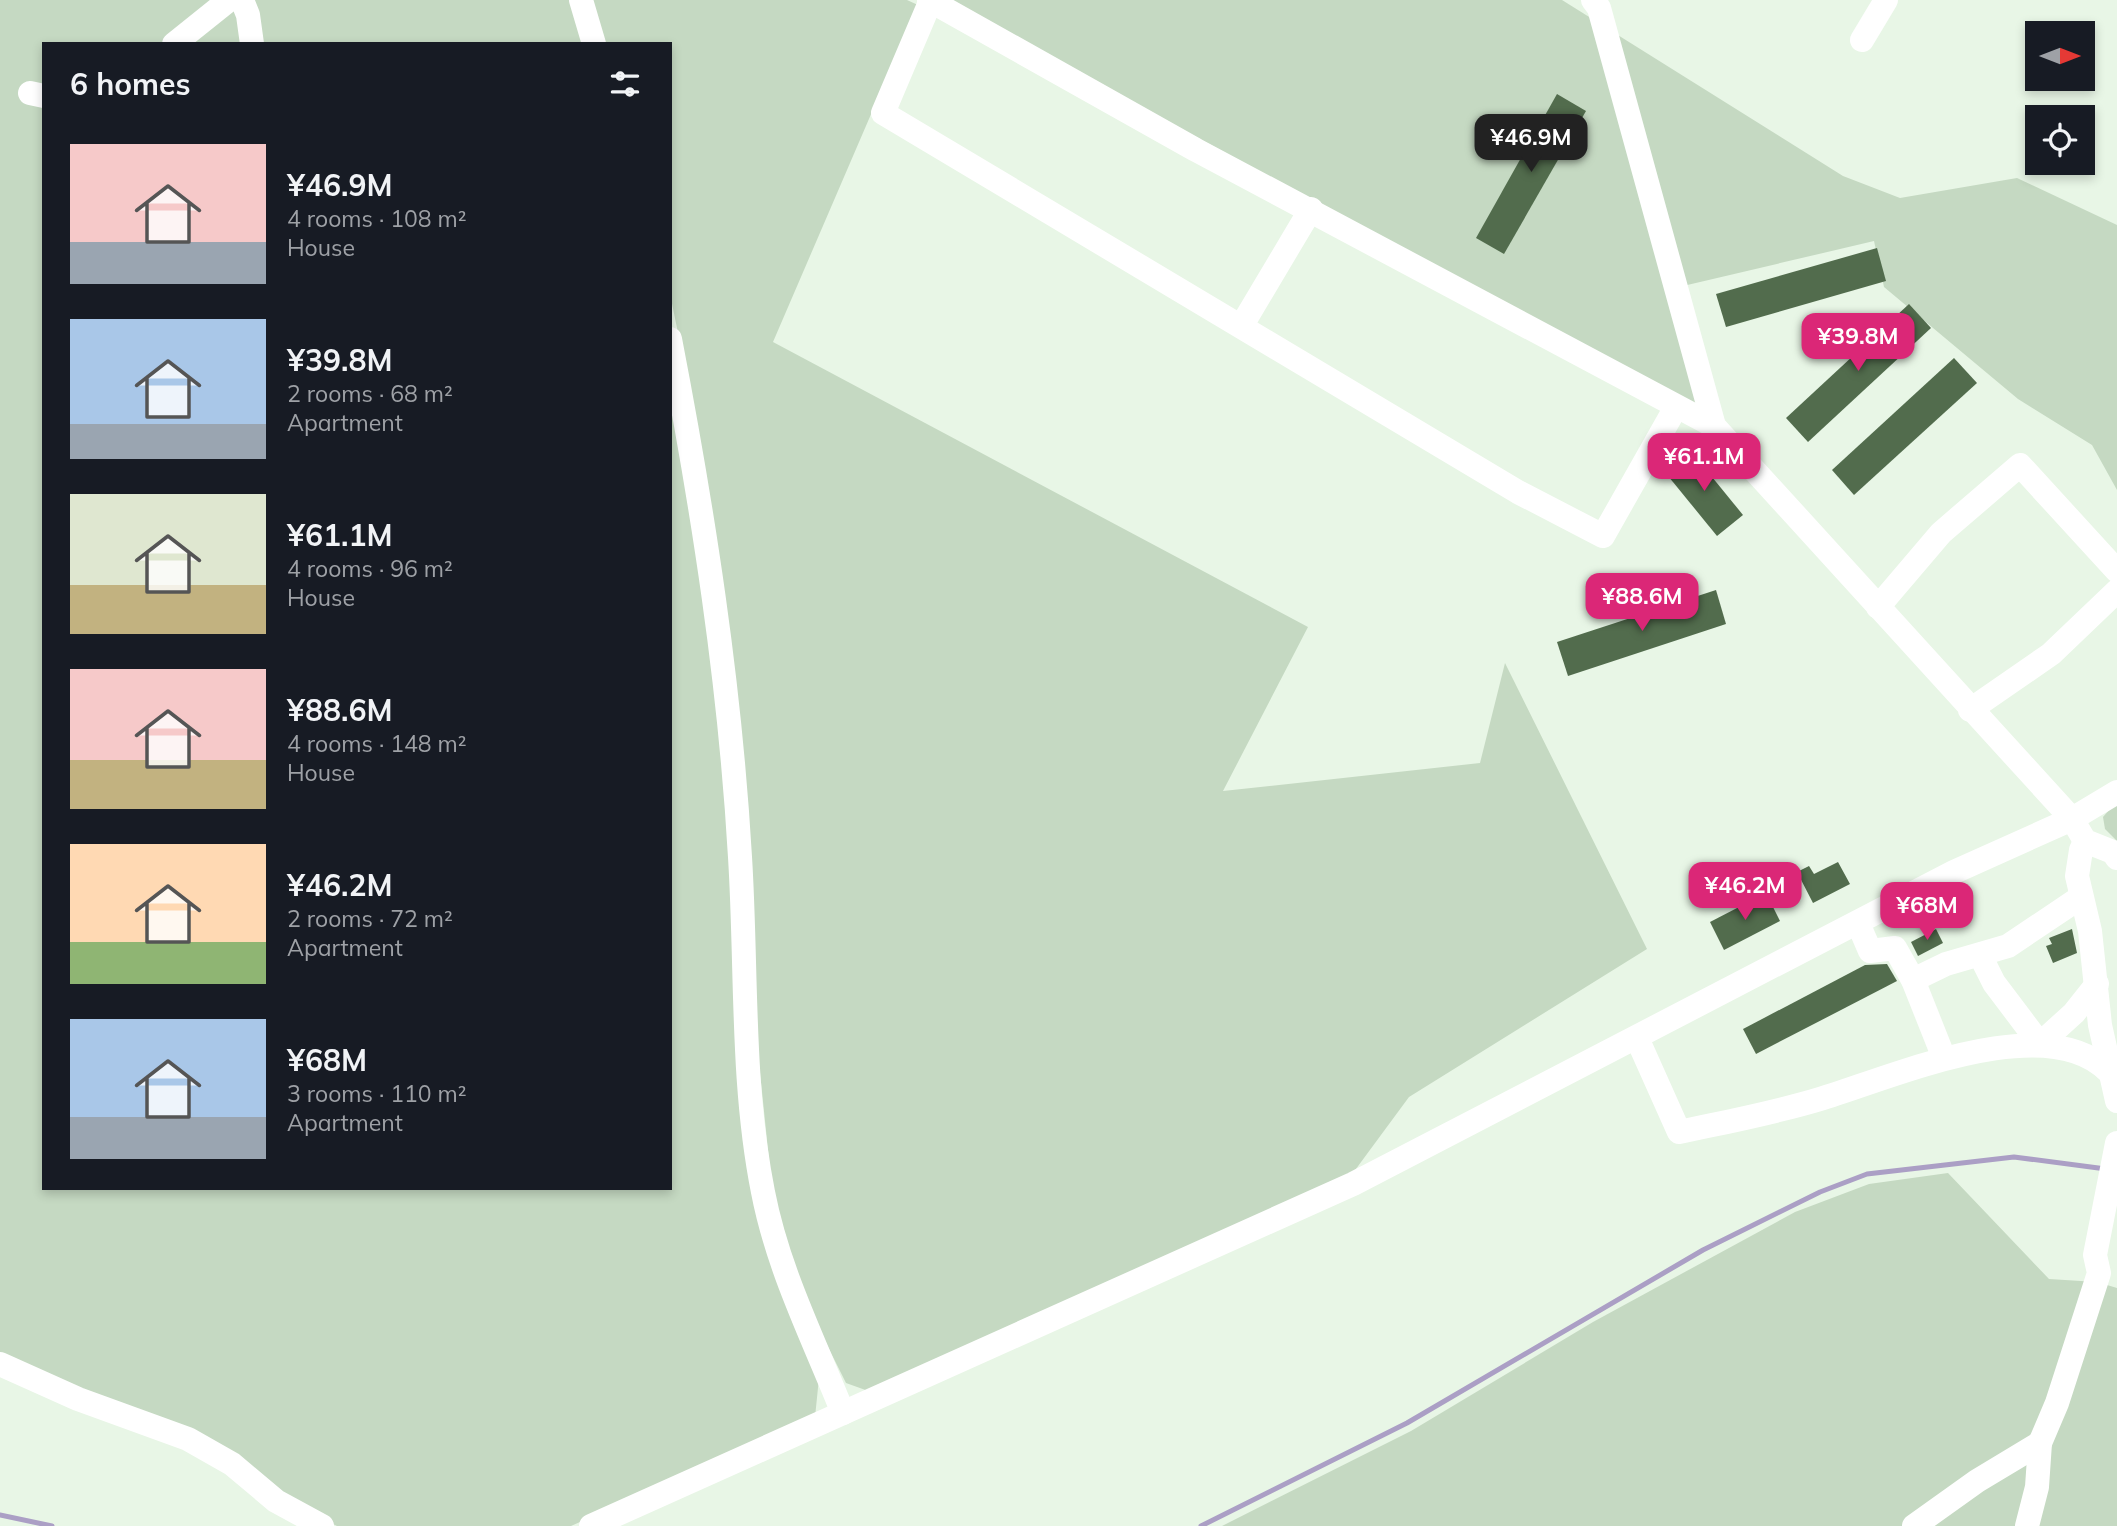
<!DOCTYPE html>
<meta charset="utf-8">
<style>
body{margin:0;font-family:Mulish,sans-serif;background:#242831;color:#f1f3f6;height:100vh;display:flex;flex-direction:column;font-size:26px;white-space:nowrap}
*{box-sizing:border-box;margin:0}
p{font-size:23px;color:#9ea1a6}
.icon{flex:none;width:38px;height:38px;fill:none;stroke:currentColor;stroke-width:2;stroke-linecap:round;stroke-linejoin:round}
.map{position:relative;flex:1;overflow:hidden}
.sheet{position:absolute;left:42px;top:42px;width:630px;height:1148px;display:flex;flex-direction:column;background:#171b24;border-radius:0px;box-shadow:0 4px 10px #0003}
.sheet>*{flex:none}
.needle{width:46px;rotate:90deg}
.controls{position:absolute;left:2025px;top:21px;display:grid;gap:14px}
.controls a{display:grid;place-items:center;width:70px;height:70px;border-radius:0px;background:#171b24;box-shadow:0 4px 10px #0003;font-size:35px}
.price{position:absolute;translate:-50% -60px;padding:0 16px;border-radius:14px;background:#db2777;color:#fff;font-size:23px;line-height:46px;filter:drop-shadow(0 2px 4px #0008)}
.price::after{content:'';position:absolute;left:50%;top:42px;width:21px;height:16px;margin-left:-10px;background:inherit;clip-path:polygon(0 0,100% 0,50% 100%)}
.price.active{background:#222;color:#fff}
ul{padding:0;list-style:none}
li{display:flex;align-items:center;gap:21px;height:175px;padding:0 28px}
li span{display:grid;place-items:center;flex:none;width:196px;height:140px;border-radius:0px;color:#555}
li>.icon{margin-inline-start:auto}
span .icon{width:84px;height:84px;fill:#fffc;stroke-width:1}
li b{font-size:30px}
h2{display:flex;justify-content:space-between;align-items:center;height:84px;padding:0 28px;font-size:30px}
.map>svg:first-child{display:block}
.green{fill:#c5d9c2}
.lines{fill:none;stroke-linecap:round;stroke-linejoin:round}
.stream{stroke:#ab9fc5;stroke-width:5}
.building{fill:#526c4d}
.minor{stroke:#fff;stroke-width:24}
</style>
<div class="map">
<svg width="2117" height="1526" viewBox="0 0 2117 1526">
<rect width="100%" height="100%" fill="#e8f6e6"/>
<g class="green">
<polygon points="0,0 571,0 584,44 44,44 44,1188 670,1188 670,388 686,478 724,753 741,1096 819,1378 815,1417 571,1526 337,1526 0,1358"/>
<polygon points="590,0 907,0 918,5 773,342 1308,627 1223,791 1480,763 1505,663 1647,949 1409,1097 1350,1177 871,1392 846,1383 804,1299 772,1189 690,391 670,294 670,44 603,44"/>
<polygon points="943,0 1562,0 1594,20 1701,410"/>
<polygon points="1613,32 1843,176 1900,198 2017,178 2117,225 2117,490 2092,445 2018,399 1884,287 1874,241 1683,286"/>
<polygon points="2117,801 2117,841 2105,829 2103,817"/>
<polygon points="1948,1173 2049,1279 2097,1282 2117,1288 2117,1526 1222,1526 1411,1431 1593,1322 1795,1212 1869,1184"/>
</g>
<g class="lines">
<g class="stream">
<polyline points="0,1515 52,1526"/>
<polyline points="1201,1526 1407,1423 1703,1250 1820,1192 1867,1174 2014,1157 2106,1169"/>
</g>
</g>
<g class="building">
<polygon points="1557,94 1586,111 1504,254 1476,238"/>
<polygon points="1877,248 1886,281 1726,327 1716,294"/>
<polygon points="1909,304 1931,328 1808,442 1786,418"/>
<polygon points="1954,358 1977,383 1854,495 1832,470"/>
<polygon points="1690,450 1743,515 1717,536 1664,471"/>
<polygon points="1716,590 1726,624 1568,676 1557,642"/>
<polygon points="1838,862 1850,884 1813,903 1797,872 1809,866 1814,874"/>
<polygon points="1766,893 1780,921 1724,950 1710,922"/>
<polygon points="1936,929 1943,943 1918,956 1911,942"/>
<polygon points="2072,929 2077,953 2053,963 2046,946 2052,944 2049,938"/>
<polygon points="1887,964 1897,981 1756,1054 1743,1029 1865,965"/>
</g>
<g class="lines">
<g class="minor">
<polyline points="242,0 248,15 252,44"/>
<polyline points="581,0 594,44"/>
<polyline points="929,0 1196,150 1714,426 2072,819 2085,841 2113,852 2117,858"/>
<polyline points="931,0 883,113 1518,492 1603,536 1676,407"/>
<polyline points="1593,0 1599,8 1714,426"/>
<polyline points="1862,40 1886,0"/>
<polyline points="174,44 229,0"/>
<polyline points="30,93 44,96"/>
<polyline points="1242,325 1311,209"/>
<path d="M670 339C703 510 730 683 740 857 747 968 741 1082 763 1192 778 1270 814 1340 843 1413"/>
<polyline points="1878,607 1941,533 2020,465 2117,571"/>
<polyline points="1970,710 2051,654 2117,591"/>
<polyline points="2085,841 2081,850 2077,876 2090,931 2100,1025 2117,1101"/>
<polyline points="1858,923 1870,951 1895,948 1913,980 1944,1058"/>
<polyline points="1980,955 1994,983 2040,1044 2074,1013 2097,984"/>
<polyline points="1913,980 1946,964 2008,946 2081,897"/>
<path d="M1637 1038 1679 1132C1726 1122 1774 1113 1820 1099 1893 1077 2047 1008 2109 1072"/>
<polyline points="0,1364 78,1399 188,1439 232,1464 276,1501 322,1526"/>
<polyline points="591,1526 1353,1184 1954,872 2072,819 2117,792"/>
<polyline points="1914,1526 1977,1481 2040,1443"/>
<polyline points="2027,1526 2037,1487 2040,1443 2057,1403 2099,1273 2095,1255 2117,1143"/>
</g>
</g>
</svg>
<div class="controls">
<a><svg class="needle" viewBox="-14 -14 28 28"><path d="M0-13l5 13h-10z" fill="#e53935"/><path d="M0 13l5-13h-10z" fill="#9ea1a6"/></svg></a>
<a><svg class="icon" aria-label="locate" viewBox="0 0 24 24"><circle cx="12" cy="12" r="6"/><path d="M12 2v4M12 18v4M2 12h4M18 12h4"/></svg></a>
</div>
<b class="price active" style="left:1531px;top:174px">¥46.9M</b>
<b class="price" style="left:1858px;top:373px">¥39.8M</b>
<b class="price" style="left:1704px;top:493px">¥61.1M</b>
<b class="price" style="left:1642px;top:633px">¥88.6M</b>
<b class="price" style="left:1745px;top:922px">¥46.2M</b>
<b class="price" style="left:1927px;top:942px">¥68M</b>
<section class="sheet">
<h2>6 homes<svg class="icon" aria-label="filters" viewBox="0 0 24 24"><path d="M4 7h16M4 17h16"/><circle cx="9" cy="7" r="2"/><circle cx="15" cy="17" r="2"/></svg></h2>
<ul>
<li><span style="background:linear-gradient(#f6c9c9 70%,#9aa5b1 0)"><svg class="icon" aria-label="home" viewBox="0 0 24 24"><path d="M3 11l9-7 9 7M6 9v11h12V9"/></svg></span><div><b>¥46.9M</b><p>4 rooms · 108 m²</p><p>House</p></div></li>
<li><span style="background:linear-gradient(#a9c7e8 75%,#9aa5b1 0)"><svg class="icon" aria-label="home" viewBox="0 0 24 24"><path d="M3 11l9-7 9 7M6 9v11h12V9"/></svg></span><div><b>¥39.8M</b><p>2 rooms · 68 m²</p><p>Apartment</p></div></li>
<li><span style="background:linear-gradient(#dfe7d0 65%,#c2b280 0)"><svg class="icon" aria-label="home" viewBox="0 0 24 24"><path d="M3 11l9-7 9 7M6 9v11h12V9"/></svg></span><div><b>¥61.1M</b><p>4 rooms · 96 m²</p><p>House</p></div></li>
<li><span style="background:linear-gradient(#f6c9c9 65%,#c2b280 0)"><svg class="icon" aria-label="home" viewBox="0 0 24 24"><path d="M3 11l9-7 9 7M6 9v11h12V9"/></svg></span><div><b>¥88.6M</b><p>4 rooms · 148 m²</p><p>House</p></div></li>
<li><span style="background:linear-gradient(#ffd9b3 70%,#8fb573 0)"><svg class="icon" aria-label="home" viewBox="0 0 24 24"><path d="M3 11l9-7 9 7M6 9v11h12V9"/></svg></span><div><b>¥46.2M</b><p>2 rooms · 72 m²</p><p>Apartment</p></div></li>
<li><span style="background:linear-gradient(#a9c7e8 70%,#9aa5b1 0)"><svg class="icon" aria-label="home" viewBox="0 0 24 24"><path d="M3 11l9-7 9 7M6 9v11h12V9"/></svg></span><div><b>¥68M</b><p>3 rooms · 110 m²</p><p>Apartment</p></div></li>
</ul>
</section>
</div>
